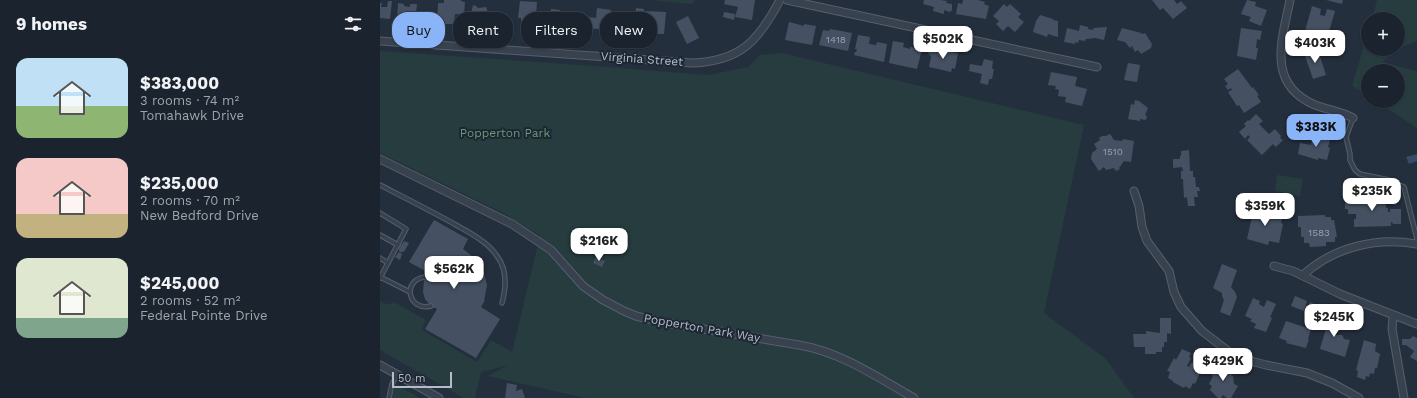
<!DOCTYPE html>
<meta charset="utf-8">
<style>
body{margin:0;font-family:"Work Sans",sans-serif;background:#282f3a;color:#f1f3f6;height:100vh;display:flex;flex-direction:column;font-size:15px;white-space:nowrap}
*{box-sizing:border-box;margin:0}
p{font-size:13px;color:#a0a4aa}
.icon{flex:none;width:22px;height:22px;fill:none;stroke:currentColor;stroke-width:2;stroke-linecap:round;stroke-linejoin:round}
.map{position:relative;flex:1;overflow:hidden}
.side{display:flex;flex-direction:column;background:#1b232e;width:380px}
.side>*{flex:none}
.top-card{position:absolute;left:12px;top:12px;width:380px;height:36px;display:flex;gap:8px}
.controls{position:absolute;left:981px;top:12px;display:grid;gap:8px}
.controls a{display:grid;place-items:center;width:44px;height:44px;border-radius:50%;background:#1b232e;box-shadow:0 1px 3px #0004,0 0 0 1px #39404a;font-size:20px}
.scale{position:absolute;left:12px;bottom:10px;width:60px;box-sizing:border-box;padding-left:4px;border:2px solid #b4bcc9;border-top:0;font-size:11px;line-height:14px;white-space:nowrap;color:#b4bcc9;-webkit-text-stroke:3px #1d2633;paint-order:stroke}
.price{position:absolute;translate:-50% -34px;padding:0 9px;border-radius:8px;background:#fff;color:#222;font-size:13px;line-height:26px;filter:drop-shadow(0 1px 2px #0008)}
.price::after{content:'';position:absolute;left:50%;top:24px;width:12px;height:9px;margin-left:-6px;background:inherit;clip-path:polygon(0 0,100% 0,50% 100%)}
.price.current{background:#8ab4f8;color:#111}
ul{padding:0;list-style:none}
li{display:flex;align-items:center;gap:12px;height:100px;padding:0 16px}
li span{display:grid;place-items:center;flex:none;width:112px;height:80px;border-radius:12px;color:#555}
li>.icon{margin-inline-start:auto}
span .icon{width:48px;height:48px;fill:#fffc;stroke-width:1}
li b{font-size:17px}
h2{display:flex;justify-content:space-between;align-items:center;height:48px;padding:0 16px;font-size:17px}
.chip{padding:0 14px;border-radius:16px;background:#1b232e;box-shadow:0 1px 3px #0004,0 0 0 1px #39404a;font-size:14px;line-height:36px}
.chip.current{background:#8ab4f8;color:#111}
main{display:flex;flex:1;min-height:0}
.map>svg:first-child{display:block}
.green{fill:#263c3f}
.water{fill:#394c67}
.building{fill:#455162}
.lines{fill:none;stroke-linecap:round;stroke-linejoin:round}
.service-casing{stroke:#565f6c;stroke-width:5.5}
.minor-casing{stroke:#565f6c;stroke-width:9}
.service{stroke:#38414e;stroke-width:3.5}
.minor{stroke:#38414e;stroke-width:7}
.labels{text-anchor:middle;stroke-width:4;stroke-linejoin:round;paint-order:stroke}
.number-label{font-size:10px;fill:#98a1af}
.street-label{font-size:12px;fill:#b4bcc9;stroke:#1d2633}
.park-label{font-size:12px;fill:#6b9a76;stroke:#1d2633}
</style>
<main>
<section class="side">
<h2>9 homes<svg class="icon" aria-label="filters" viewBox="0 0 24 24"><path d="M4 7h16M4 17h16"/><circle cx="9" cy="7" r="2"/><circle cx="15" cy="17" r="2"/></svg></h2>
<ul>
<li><span style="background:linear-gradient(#bfe0f5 60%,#8fb573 0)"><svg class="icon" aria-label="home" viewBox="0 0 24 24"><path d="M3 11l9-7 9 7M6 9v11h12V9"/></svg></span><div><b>$383,000</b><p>3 rooms · 74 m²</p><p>Tomahawk Drive</p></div></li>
<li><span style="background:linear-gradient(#f6c9c9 70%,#c2b280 0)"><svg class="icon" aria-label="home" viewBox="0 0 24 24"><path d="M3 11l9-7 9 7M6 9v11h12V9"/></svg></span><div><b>$235,000</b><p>2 rooms · 70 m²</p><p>New Bedford Drive</p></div></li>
<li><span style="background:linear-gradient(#dfe7d0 75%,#7fa58c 0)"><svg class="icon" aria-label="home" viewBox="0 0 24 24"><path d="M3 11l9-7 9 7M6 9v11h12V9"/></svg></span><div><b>$245,000</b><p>2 rooms · 52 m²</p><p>Federal Pointe Drive</p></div></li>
</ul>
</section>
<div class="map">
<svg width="1037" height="398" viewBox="0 0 1037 398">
<rect width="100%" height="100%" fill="#242f3e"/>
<g class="green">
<polygon points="270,0 315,0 312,4"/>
<polygon points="997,0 1037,0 1037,41 1024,46 1002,62 1037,71 1037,128 996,101 1018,101 1018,71 988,71 988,96 972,86 988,32 988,49 1018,49 1018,19 992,19"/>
<polygon points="0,51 214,66 328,75 368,67 380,55 402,53 704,125 664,313 726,359 754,398 205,398 108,376 128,365 101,372 95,398 84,398 0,350 0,301 5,304 16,303 46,320 42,330 97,362 111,340 132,352 160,236 123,213 0,153"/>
<polygon points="897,175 923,179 920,196 895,191"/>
<polygon points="17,385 40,398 12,398 15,387"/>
</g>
<g class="water">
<polygon points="1037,154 1037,161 1029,164 1026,157"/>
<polygon points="998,194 1018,198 1016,205 1005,203 1006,201 997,199"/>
</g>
<g class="building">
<polygon points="64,0 81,0 81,1 85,2 84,14 75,14 74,24 64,24 64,22 57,22 58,3 64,3"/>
<polygon points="345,0 375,0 372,20 355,17 358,7 344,4"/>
<polygon points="544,0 560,0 567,1 566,3 572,4 572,10 570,12 564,10 564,14 553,11 554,7 543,4"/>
<polygon points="583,0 598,0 605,2 604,4 609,6 606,19 576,14 578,3 582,4"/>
<polygon points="772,0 794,0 797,4 801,1 807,8 793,19 783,8 780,10"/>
<polygon points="867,0 876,2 875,6 887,10 881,26 869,21 871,17 861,14"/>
<polygon points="946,0 963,0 962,4"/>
<polygon points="8,1 12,1 10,19 0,18 0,3 2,3 1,7 7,7"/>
<polygon points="140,1 157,2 155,29 145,29 146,22 141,21 141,18 138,18"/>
<polygon points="18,3 24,4 24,6 30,7 30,4 37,4 35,22 29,22 29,18 28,21 24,21 23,17 23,21 17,21"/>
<polygon points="624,4 627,7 630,4 641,14 638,17 644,22 635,32 628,26 623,31 616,24 619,21 613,16"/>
<polygon points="93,5 96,6 98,8 106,7 107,9 107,13 121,14 120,22 90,18"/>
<polygon points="932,6 941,9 940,15 945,16 947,9 955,11 947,38 943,36 942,40 924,35"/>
<polygon points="217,8 231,10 230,30 206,28 208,17 216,18"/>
<polygon points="256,8 264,9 264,11 286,12 284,34 270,34 270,30 255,29"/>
<polygon points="171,9 180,10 180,14 193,15 192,28 169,26"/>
<polygon points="38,12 48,13 47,22 37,21"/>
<polygon points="344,12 355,14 354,20 343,17"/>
<polygon points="660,15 673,19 673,20 678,21 678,37 668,34 667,37 653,32 656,21"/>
<polygon points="308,16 319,38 307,44 296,22"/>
<polygon points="409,22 424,26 424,24 436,26 432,45 405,40"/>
<polygon points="700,25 708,27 708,29 713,30 714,28 727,27 724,40 715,38 706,39 705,41 699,40 698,43 695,42 695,44 684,42 687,28 699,31"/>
<polygon points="742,28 761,33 762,34 765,33 772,44 771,48 761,54 758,50 755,52 752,46 750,48 745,42 737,40"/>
<polygon points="861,28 882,31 880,40 877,39 876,48 878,48 876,60 857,56"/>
<polygon points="450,29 472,33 468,51 439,45 443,30 449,31"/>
<polygon points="478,35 490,37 489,44 496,45 497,42 507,44 504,62 474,55 475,52 476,52 477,49 475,49"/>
<polygon points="513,41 524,43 523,47 530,49 530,47 542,49 537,69 509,63"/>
<polygon points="549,48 578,53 575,69 572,68 571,72 549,67 551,57 548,53"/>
<polygon points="935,49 938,57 940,56 946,75 933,79 924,53"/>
<polygon points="604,59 613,61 612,69 614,69 612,79 609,79 608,85 600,83 602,74 589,71 590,64 602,66"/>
<polygon points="748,63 760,65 757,82 744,80"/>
<polygon points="858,69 872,88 873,87 879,95 877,96 881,102 864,113 859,105 857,106 848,92 852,90 851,88 848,90 845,86 848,84 844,79"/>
<polygon points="671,72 697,77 695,86 707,89 702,106 685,102 686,97 678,96 679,90 675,89 676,86 668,85"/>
<polygon points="755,100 759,101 768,108 765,115 767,116 766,120 760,119 760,121 748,119 751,104 754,105"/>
<polygon points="876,114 883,121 879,124 889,134 895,129 901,136 900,138 903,140 896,147 893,144 882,155 867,140 870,137 868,135 865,139 859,132 866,126 864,124 868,120 869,121"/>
<polygon points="730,134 734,140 742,141 743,139 754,141 751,162 744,161 739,168 740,169 736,171 734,168 726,170 724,167 719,171 711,159 712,153 717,149 714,144 720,140 719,138 722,136 726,136"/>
<polygon points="933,134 951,137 948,147 950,148 947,160 938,158 938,160 918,154 920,143 931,145"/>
<polygon points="809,150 810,171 813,171 813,177 815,177 816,187 819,187 820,191 817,191 818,197 814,197 815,206 808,206 807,197 804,198 803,179 801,179 801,171 803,171 802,167 793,168 793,159 800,159 800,156 801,156 801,151"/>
<polygon points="982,196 1004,197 1004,203 1006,203 1006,208 1008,208 1008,212 1010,212 1010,209 1021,209 1021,224 1013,224 1012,222 1011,222 1011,226 974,227 974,219 976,219 976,214 968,214 968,209 965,209 965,203 969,202 969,199 973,199 973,197 979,197 979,199 982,199"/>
<polygon points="876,209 895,212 895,214 903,215 901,223 903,224 899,243 889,241 888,245 867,239 873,212 875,213"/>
<polygon points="945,215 945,217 951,217 951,220 954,220 957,237 955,237 955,242 946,242 946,246 930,247 929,243 924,243 924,237 921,237 921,227 918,227 918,216"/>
<polygon points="54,220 88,239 83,249 92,256 103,270 107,285 104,302 101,307 120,319 96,358 45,329 57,309 51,306 45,299 43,292 44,281 49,273 29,262"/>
<polygon points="24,241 29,243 24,252 23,251 22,253 19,251 19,249"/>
<polygon points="19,252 22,254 20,260 15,257"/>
<polygon points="216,257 225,261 222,267 213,263"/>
<polygon points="842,264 857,270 851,287 855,292 857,297 850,316 840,312 844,300 842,296 842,293 833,288"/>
<polygon points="915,296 927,301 924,311 911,306"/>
<polygon points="873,298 880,301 879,304 884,307 887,300 896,304 890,317 892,318 886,332 874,328 876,324 870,321 872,319 865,316"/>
<polygon points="930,302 934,304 933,306 938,308 936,314 938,314 936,320 934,319 928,339 929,339 926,348 906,343 907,341 899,338 906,321 927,328 928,325 925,324 927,317 925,316"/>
<polygon points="950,314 962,318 958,332 955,331 954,335 962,335 964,339 970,340 965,357 940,349"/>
<polygon points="780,318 791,318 791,334 787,333 787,342 784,342 784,347 782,347 782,352 776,352 776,354 765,354 765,347 754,347 753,334 766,334 766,331 780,333"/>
<polygon points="1033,336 1037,338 1037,361 1030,357 1034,351 1026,345 1022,345 1022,339 1030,339"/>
<polygon points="984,340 996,344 995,351 1000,354 997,368 995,368 994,374 990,373 989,377 986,376 985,380 977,377 978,371 976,370"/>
<polygon points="802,349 811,353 809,357 811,358 807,366 809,367 812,362 820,366 817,371 820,373 815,384 813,383 810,389 805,386 804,388 793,382 793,381 788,378 790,372 787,371 794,358 796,360"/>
<polygon points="838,362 853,371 851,374 853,376 854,384 858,386 851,398 847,398 843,395 841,398 838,398 830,390 832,386 829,384 833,376 831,374"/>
<polygon points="127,383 137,385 136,391 142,389 145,398 125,398"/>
</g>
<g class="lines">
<defs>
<g id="service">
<polyline points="973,118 966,137 970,154 970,160 975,170 980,174 1009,180 1024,187 1037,239"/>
<path d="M0 185C25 198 51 211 76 225 90 233 108 242 117 256 127 269 126 288 122 303"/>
<polyline points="0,213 26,229 0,278"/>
<polyline points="0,235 18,245"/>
<polyline points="0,258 8,263"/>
<polyline points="0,277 30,292"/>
<path d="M46 277C21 279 28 312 51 306"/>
<polyline points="9,398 12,384 17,375"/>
</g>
<g id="minor">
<polyline points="407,0 717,67"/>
<path d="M910 0C902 40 886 84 935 105 948 110 961 111 973 118"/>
<path d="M0 41 313 63C361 61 379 40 400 0"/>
<path d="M0 159 132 224 171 250 203 286 223 300 244 311 256 316 281 322 419 345C461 352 497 377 534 398"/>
<polyline points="754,191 759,206 762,227 767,241 789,271 794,292 801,307 822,331 848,351 867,360 886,365 927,373 952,383 979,398"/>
<polyline points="894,266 913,271 960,294 1037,324"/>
<path d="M923 275C954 247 996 237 1037 244"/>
<polyline points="1013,316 1012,329 1024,398"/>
<polyline points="0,365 59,398"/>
</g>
</defs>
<use href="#service" class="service-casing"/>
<use href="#minor" class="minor-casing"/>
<use href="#service" class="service"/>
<use href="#minor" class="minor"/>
</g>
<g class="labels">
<g class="number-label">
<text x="456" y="43">1418</text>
<text x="733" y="155">1510</text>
<text x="939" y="236">1583</text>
</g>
<g class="street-label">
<text transform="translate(262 59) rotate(4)" y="4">Virginia Street</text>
<text transform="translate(322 328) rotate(10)" y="4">Popperton Park Way</text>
</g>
<g class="park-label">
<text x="125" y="137">Popperton Park</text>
</g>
</g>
</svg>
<div class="controls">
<a>+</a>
<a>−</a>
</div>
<div class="scale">50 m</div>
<b class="price" style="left:563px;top:60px">$502K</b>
<b class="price" style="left:935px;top:64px">$403K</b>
<b class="price current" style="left:936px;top:148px">$383K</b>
<b class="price" style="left:992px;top:212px">$235K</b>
<b class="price" style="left:885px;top:227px">$359K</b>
<b class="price" style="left:219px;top:262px">$216K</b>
<b class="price" style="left:74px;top:290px">$562K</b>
<b class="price" style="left:954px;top:338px">$245K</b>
<b class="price" style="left:843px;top:382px">$429K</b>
<div class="top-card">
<a class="chip current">Buy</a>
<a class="chip">Rent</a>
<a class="chip">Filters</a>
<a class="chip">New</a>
</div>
</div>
</main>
